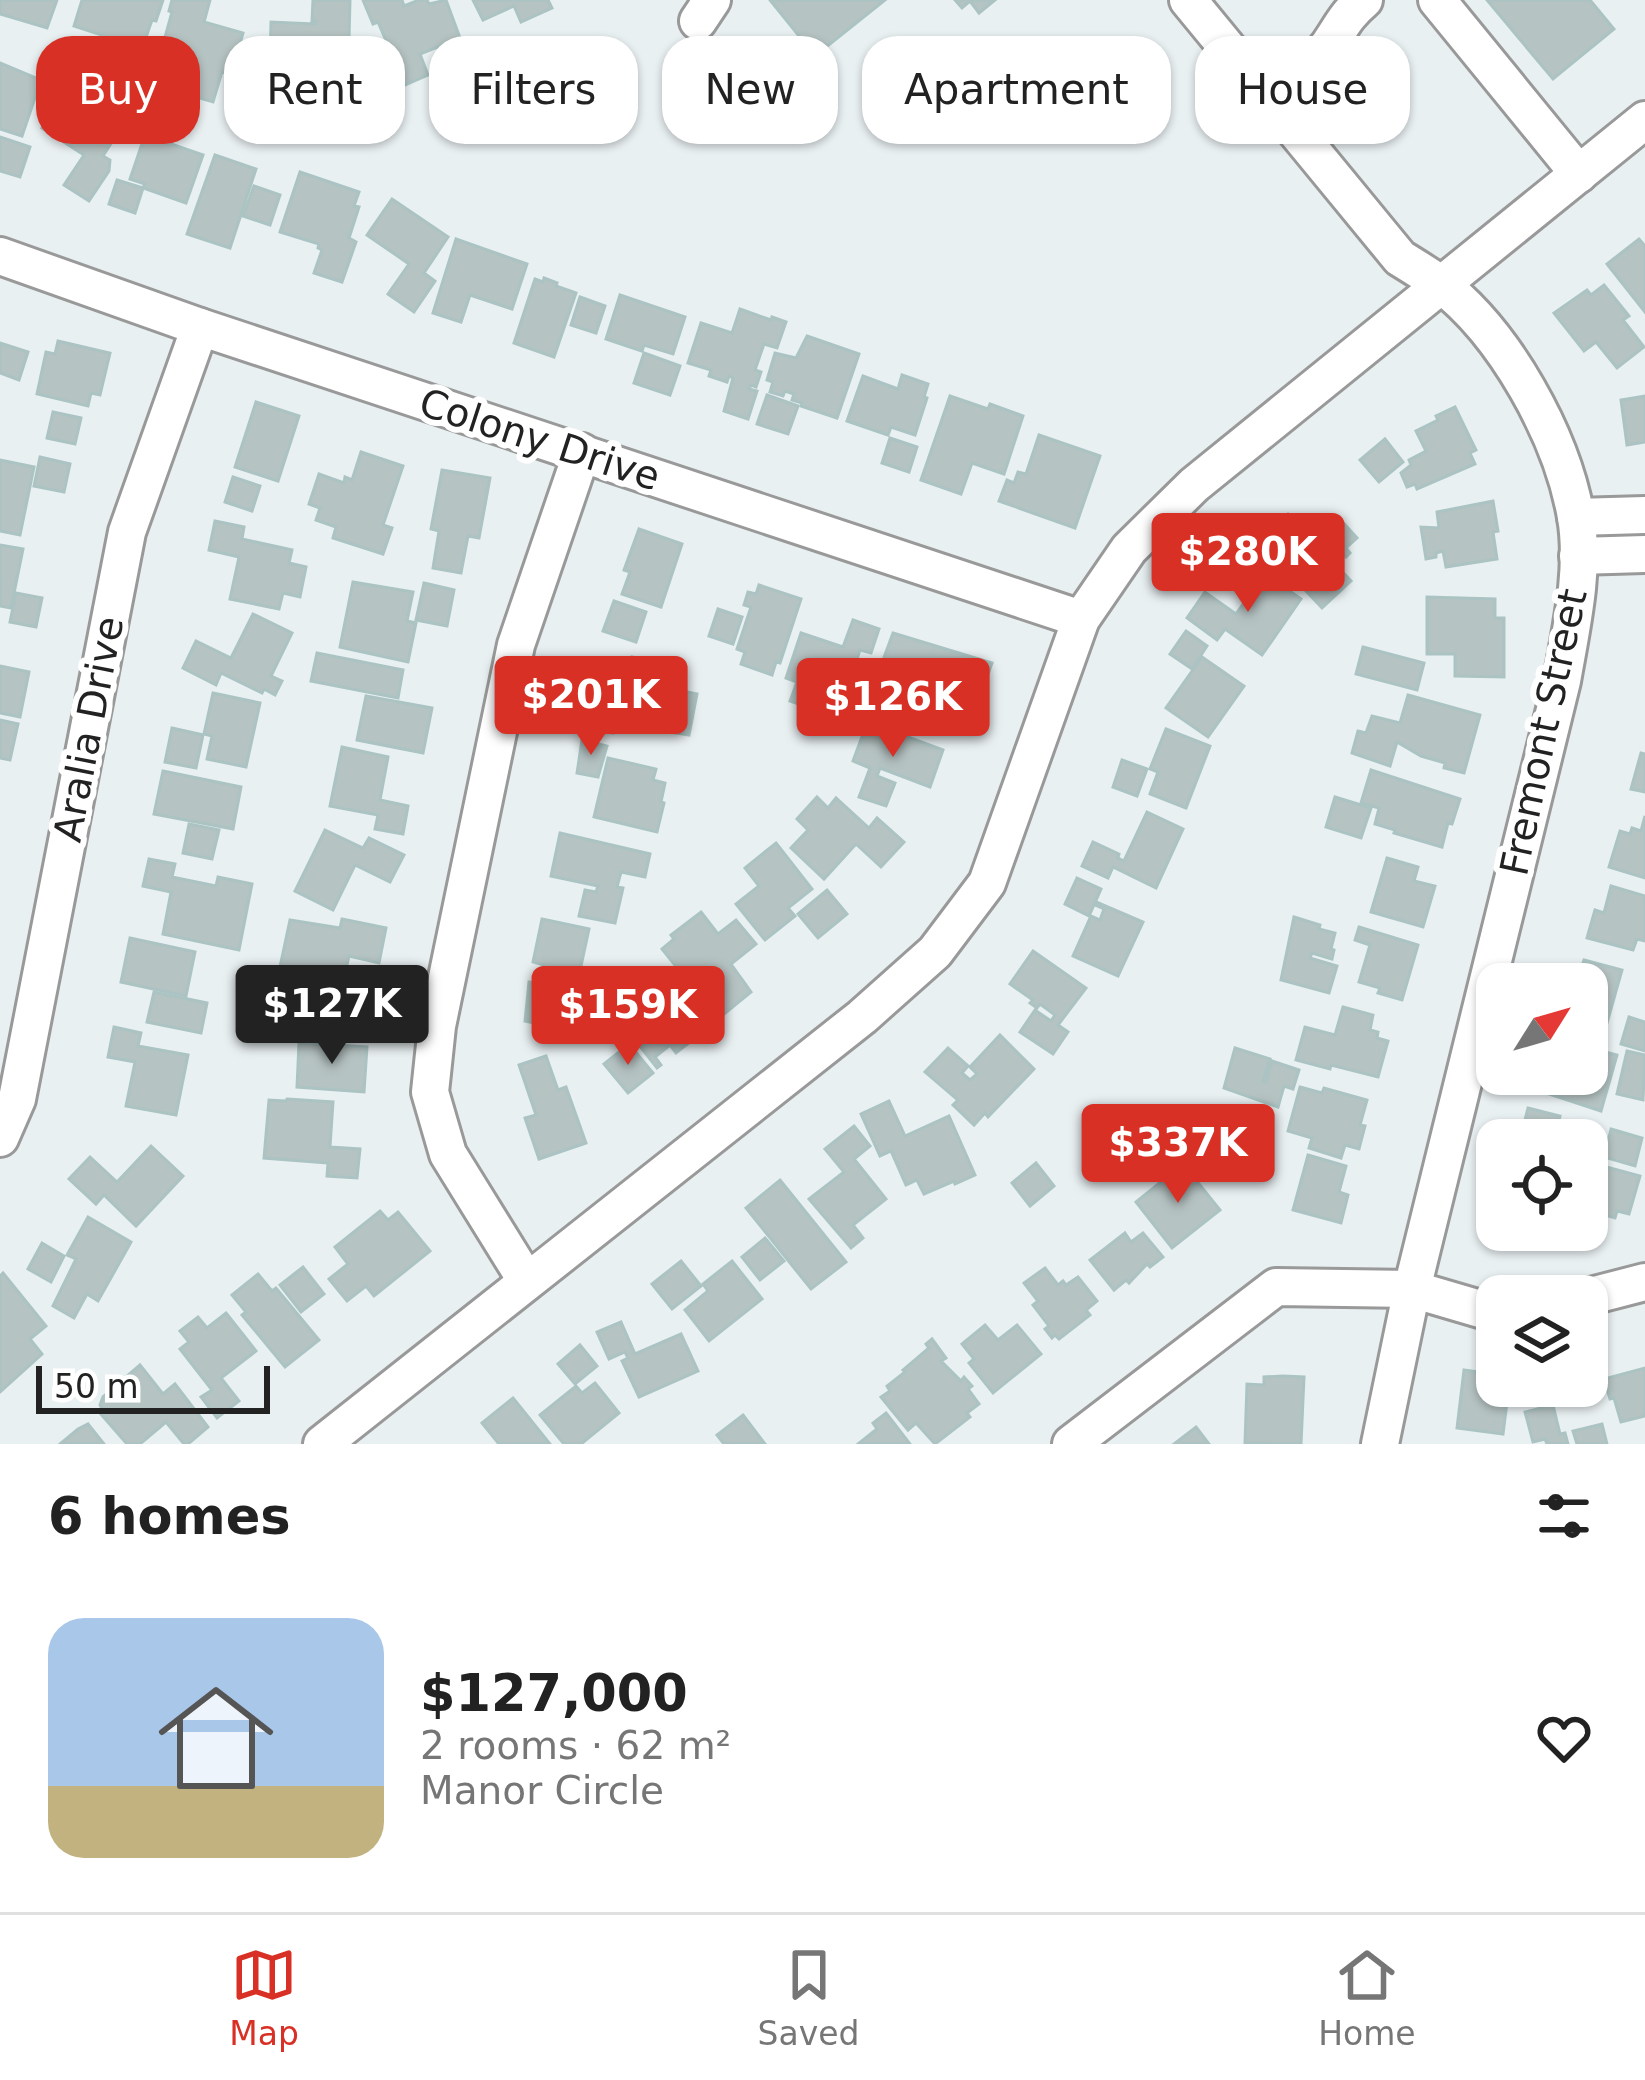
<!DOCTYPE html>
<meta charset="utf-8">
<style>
body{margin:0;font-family:"DejaVu Sans",sans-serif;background:#f2f2f2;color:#222;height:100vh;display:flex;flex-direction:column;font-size:45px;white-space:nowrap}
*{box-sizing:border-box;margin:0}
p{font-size:39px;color:#767676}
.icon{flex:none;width:66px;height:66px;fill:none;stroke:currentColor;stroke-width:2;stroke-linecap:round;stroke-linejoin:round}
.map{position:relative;height:1444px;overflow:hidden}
.drawer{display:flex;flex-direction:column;background:#fff;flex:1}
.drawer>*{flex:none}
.top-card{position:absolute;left:36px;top:36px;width:1575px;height:108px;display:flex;gap:24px}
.needle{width:78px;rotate:53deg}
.buttons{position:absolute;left:1476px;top:963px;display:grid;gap:24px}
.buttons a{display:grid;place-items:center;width:132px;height:132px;border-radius:24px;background:#fff;box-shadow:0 3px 9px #0004;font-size:60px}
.scale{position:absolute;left:36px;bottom:30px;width:234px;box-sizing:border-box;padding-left:12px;border:6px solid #222;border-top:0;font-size:33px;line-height:42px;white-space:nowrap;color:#222;-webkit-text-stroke:9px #fff;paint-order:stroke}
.price{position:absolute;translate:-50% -102px;padding:0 27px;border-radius:12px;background:#d93025;color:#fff;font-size:39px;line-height:78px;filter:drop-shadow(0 3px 6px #0008)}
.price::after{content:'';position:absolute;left:50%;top:72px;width:36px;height:27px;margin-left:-18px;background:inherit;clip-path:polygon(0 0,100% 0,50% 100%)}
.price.current{background:#222;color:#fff}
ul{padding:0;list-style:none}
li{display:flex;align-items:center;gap:36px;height:300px;padding:0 48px}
li span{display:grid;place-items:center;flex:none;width:336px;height:240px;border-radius:36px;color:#555}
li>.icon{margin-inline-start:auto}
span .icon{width:144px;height:144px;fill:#fffc;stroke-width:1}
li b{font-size:51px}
h2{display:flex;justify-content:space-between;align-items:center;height:144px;padding:0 48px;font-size:51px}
.pill{padding:0 42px;border-radius:36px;background:#fff;box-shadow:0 3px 9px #0004;font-size:42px;line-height:108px}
.pill.current{background:#d93025;color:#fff}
.menu{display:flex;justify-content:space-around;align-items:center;height:168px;border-top:3px solid #e0e0e0;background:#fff;font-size:33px;color:#767676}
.menu a{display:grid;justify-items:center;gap:6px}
.menu .current{color:#d93025}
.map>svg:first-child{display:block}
.building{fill:#b5c3c2;stroke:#abc4c3;stroke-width:3}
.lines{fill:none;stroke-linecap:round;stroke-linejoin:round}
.minor-casing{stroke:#999;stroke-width:42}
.minor{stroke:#fff;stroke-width:36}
.labels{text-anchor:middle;stroke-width:12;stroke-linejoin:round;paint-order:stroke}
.street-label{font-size:39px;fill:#222;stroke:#fff}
</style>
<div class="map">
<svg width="1645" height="1444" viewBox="0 0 1645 1444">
<rect width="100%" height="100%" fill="#e9f0f2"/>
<g class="building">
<polygon points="0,0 57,0 47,28 0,14"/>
<polygon points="82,0 163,0 156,21 152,20 137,63 100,51 105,36 74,26"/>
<polygon points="172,0 210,0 204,22 243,33 231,74 222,72 213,102 186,94 190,80 156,70 172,12 169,11"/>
<polygon points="313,0 350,0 349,39 344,39 340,85 273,83 273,66 270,66 271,22 315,24 316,21 312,21"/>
<polygon points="363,0 402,0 404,6 419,0 427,0 429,4 446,0 460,38 420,54 428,75 405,85 378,22 373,24"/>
<polygon points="473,0 548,0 552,8 521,22 514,6 483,20"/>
<polygon points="770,0 885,0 815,56"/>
<polygon points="955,0 995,0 979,13 970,1 962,8"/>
<polygon points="1487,0 1590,0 1614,29 1553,79"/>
<polygon points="0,63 41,80 22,136 0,129"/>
<polygon points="65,92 121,128 103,156 110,160 109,171 89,201 64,185 84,155 42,128"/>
<polygon points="145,135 203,155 186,203 143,188 145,184 130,179"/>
<polygon points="0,137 30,147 20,177 0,171"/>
<polygon points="215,155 256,169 230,248 187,234"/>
<polygon points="300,172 359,192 354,206 359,207 349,238 356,242 342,282 314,273 322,250 318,248 319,244 280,232"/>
<polygon points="117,180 143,188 135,213 109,204"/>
<polygon points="254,186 280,195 270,225 243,216"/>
<polygon points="392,199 448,237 424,273 435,281 414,312 388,294 409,264 367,235"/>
<polygon points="456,239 527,264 512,309 470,295 461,322 433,313"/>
<polygon points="1639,239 1645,246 1645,312 1607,264"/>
<polygon points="544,278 557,283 556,286 576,293 554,357 514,343 535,279 543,282"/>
<polygon points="1604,285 1629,316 1623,320 1644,347 1617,368 1596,342 1584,351 1554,313 1587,290 1591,295"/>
<polygon points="620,295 685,317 673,354 644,345 642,351 606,339"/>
<polygon points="580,297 605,306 596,333 571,325"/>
<polygon points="740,309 771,320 772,317 786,322 777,348 764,344 755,370 761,372 756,387 751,385 749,389 757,391 748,419 724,411 733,378 729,376 727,382 709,376 711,370 688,363 701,323 732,333"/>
<polygon points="807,336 859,354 837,418 801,406 802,403 792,400 794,394 785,391 783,396 770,392 773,382 767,380 775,353 796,358"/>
<polygon points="58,341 110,353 100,395 91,393 88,406 37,394 46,352 55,354"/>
<polygon points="0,343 28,352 19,380 0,373"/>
<polygon points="644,353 680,366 670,395 634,383"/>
<polygon points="902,375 928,384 924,397 927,398 915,435 891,427 888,435 847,421 863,376 898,389"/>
<polygon points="767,395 798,406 788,434 757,424"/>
<polygon points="950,396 988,409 990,404 1023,416 1004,474 972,463 961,494 921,480"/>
<polygon points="1645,396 1645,442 1627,445 1621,400"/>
<polygon points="256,402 299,416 278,481 235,467"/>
<polygon points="1455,407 1476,450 1470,453 1475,464 1417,489 1415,484 1407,487 1401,473 1411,465 1409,460 1426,451 1416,431 1438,420 1436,416"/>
<polygon points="53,412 81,418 75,444 47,438"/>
<polygon points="1039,435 1100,456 1075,528 999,501 1007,480 1014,483 1018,472 1026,474"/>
<polygon points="890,438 917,447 909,472 882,463"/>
<polygon points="1385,439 1403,462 1379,482 1360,460"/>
<polygon points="361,452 403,466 383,525 392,528 383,554 333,538 336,527 316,520 320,508 309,504 319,474 344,483 345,477 352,480"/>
<polygon points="40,457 70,464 64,492 34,486"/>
<polygon points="0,460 34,467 20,535 0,531"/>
<polygon points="442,470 490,478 479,538 468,536 461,573 433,568 439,531 431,529"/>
<polygon points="233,477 260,486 252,511 225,502"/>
<polygon points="1493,501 1498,531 1493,532 1497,559 1446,567 1443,551 1436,553 1436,557 1426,559 1421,527 1439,528 1437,512"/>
<polygon points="1288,514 1351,581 1322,608 1259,541"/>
<polygon points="1338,517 1357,538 1346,548 1350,553 1346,557 1342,552 1337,556 1319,534"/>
<polygon points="215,521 244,527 242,539 292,550 289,563 306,567 300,597 283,593 279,609 230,599 239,557 209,550"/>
<polygon points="639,529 682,544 661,607 622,594 630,572 624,570"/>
<polygon points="0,545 23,549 11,608 0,606"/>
<polygon points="1265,574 1301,599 1262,655 1225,629 1217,640 1187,618 1205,592 1236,614"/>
<polygon points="353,582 413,592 407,621 416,623 408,662 340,647"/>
<polygon points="424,583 454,590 447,626 416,620"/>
<polygon points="759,585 801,599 780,663 776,662 772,675 741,664 745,652 737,649 751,607 744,605 748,592 756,594"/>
<polygon points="16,593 42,598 36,627 10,622"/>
<polygon points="1427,597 1495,599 1495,618 1504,618 1504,677 1455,676 1455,654 1427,654"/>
<polygon points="614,601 646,612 636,642 603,631"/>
<polygon points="718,609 742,617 733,644 709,636"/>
<polygon points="253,614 292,633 271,676 282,681 275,695 264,689 262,693 221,673 216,685 183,668 196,641 231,658"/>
<polygon points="853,620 879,629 871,653 860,650 844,698 826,692 820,711 790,701 797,682 786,678 801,633 843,647"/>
<polygon points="1186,631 1207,646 1192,669 1170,654"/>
<polygon points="893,633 992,663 976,707 913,686 920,664 910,661 907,668 883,660"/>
<polygon points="1363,647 1424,663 1417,690 1356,674"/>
<polygon points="317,653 403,670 398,698 311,681"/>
<polygon points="632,657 676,666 672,689 697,694 689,735 619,724"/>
<polygon points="1202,657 1244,686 1208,737 1166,708"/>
<polygon points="0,666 29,672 20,717 0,713"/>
<polygon points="213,693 260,703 246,767 207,759 212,736 204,734"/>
<polygon points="1408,695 1480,715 1464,773 1444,768 1445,763 1421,756 1397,742 1390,766 1352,753 1358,731 1366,733 1372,716 1400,723"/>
<polygon points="366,696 432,708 423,753 357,740"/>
<polygon points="588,701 619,707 613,733 583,727"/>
<polygon points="869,718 887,725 886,729 943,750 930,787 880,768 877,776 895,783 886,806 859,797 870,768 853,761"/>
<polygon points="0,720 18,724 10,760 0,758"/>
<polygon points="172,728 203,735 196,768 165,762"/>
<polygon points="1166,729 1210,746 1186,808 1150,794 1158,772 1150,769"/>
<polygon points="582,740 607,746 598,777 577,773"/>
<polygon points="342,747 388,757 380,800 408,806 403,834 375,829 378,815 330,806"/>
<polygon points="1641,753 1645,754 1645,792 1631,789"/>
<polygon points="608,758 656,769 653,780 665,783 661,802 664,803 657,832 594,817"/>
<polygon points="1122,760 1147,769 1137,796 1113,787"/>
<polygon points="1371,770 1460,799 1452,824 1448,823 1442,847 1394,833 1395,830 1375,824 1379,808 1361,803"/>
<polygon points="163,771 241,787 233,829 154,814"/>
<polygon points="817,797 828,808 836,798 869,828 877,818 904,842 881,867 856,844 824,879 791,848 808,830 797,819"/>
<polygon points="1335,797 1371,808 1361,838 1326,827"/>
<polygon points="1147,812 1183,829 1156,888 1113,867 1108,878 1082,866 1093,842 1119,854 1118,858 1124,861"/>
<polygon points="1645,816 1645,878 1609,867 1620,831 1630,834 1632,828 1641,831"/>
<polygon points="189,824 219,830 212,859 183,853"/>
<polygon points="325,830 363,848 369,838 404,855 390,882 355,865 333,910 295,891"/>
<polygon points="560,833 650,854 645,877 621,872 617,887 623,888 615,923 579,916 585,890 596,892 598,886 551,876"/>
<polygon points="776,843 812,889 788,908 795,916 765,940 736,904 759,886 745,868"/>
<polygon points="1387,858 1418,867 1414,881 1435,886 1423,927 1371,912"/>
<polygon points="149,859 175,864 172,877 216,886 218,877 252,884 239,950 163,934 171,892 143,886"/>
<polygon points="1077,878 1101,889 1089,916 1065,904"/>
<polygon points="1611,886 1645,896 1645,941 1637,939 1633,950 1587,938 1595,910 1604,913"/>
<polygon points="827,890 847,914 818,938 798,914"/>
<polygon points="1096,902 1143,922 1118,976 1073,956 1091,916 1100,920 1104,909 1095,905"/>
<polygon points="701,912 718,934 736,920 756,944 731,964 751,992 718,1019 662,949 674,939 671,935"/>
<polygon points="1294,917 1320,925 1319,929 1335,933 1331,949 1334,950 1332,959 1312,953 1310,958 1337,966 1329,993 1281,980"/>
<polygon points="342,919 386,928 379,963 349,956 340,996 277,981 290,920 340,928"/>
<polygon points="542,919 589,929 575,994 560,991 553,1027 525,1021 529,982 540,984 544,965 533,962"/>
<polygon points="1359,927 1418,945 1402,1000 1378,993 1380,988 1359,982 1370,945 1355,940"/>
<polygon points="130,938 195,952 186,996 121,982"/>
<polygon points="1033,951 1086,988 1058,1025 1068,1032 1053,1054 1020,1032 1035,1010 1051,1021 1055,1015 1040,1004 1037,1008 1030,1003 1033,1000 1010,984"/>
<polygon points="1584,960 1622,970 1607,1023 1587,1017 1587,984 1569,984 1573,970 1580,972"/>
<polygon points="682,988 712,1025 676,1053 670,1045 655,1057 661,1065 657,1068 628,1031"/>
<polygon points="154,992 207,1003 201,1033 147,1022"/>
<polygon points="1343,1007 1373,1015 1370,1030 1378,1032 1377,1038 1388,1041 1378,1077 1331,1065 1330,1069 1296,1060 1305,1027 1335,1035"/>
<polygon points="305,1011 333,1014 331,1040 303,1037"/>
<polygon points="1629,1017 1645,1022 1645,1051 1621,1044"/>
<polygon points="114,1027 141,1033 138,1046 188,1055 176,1115 126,1106 135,1062 108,1057"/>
<polygon points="1000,1035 1034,1069 988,1117 985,1113 974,1125 953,1105 958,1100 925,1072 948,1048 968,1066 962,1073 970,1080 977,1074 970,1067"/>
<polygon points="299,1043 367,1047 364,1092 297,1087"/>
<polygon points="629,1044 653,1073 628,1093 604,1064"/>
<polygon points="1587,1047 1617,1055 1601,1111 1534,1089 1539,1074 1587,1074"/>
<polygon points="1235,1048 1270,1059 1263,1081 1266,1082 1272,1061 1299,1070 1293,1089 1284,1086 1278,1107 1224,1088"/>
<polygon points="1627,1051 1645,1055 1643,1100 1617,1094"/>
<polygon points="546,1056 558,1090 566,1087 586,1143 539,1159 525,1118 536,1115 519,1065"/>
<polygon points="1300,1087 1322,1093 1324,1088 1367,1100 1360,1125 1365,1126 1359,1149 1345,1145 1341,1158 1309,1148 1312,1138 1288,1131"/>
<polygon points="287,1099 333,1102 330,1147 360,1149 357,1178 327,1176 328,1163 264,1158 269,1100 286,1101"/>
<polygon points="889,1101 905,1136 949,1116 975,1175 955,1184 954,1181 924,1194 917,1180 906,1185 891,1151 880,1156 861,1114"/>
<polygon points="1528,1108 1560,1116 1554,1140 1521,1136"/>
<polygon points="854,1126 870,1146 854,1159 886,1199 853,1225 863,1238 851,1248 809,1199 844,1172 825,1149"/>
<polygon points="1611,1129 1642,1138 1635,1166 1604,1157"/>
<polygon points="151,1146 183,1176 136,1226 104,1195 96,1204 69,1179 90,1157 117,1182"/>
<polygon points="1308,1155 1346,1166 1339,1192 1348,1195 1341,1223 1293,1210"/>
<polygon points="1588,1162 1640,1176 1629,1214 1617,1211 1615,1218 1587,1210"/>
<polygon points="1036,1163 1054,1186 1030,1206 1012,1183"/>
<polygon points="1183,1164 1220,1210 1172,1248 1136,1202"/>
<polygon points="1497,1170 1497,1220 1484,1217"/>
<polygon points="780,1180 846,1262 811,1289 746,1208"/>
<polygon points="380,1211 388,1220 398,1212 430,1251 374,1296 366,1286 347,1301 329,1279 348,1264 335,1247"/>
<polygon points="88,1217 131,1242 98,1301 87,1294 74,1318 53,1306 76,1259 67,1255"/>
<polygon points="1125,1233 1131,1242 1143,1233 1163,1257 1150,1267 1147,1264 1129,1283 1126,1280 1114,1290 1090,1260"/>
<polygon points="765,1238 784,1261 760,1280 742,1257"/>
<polygon points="42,1243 64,1256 51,1282 28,1269"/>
<polygon points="681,1261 701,1286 672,1309 652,1284"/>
<polygon points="732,1261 762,1299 709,1341 685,1310 708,1291 703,1284"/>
<polygon points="303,1267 324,1294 301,1312 280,1285"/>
<polygon points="1045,1268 1058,1285 1063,1281 1066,1285 1078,1277 1097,1301 1086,1310 1090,1315 1059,1339 1055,1335 1052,1338 1045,1329 1049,1326 1033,1305 1038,1301 1024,1283"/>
<polygon points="3,1273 46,1326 30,1339 42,1354 0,1392 0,1276"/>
<polygon points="258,1274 272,1291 276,1288 319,1340 285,1367 242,1315 246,1312 232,1295"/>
<polygon points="226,1313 256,1351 221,1378 239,1401 217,1418 201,1397 212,1390 180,1349 189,1342 180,1331 198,1317 207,1328"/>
<polygon points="621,1322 635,1354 681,1334 698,1371 639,1397 622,1361 628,1358 625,1352 609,1359 597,1332"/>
<polygon points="985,1325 998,1340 1017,1325 1041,1354 993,1393 969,1363 974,1359 962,1344"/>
<polygon points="932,1339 946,1358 941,1361 961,1381 964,1377 972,1386 968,1389 979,1404 967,1413 970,1417 935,1444 916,1423 908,1430 881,1397 890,1391 887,1386 905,1372 903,1370 929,1348 926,1344"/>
<polygon points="580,1345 597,1366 575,1384 558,1364"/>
<polygon points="140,1365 163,1394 175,1384 208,1427 188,1444 184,1444 166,1422 140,1444 127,1444 100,1413 103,1411 100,1405 103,1397"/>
<polygon points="1645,1368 1645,1416 1621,1422 1614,1398 1610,1399 1604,1379"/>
<polygon points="1464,1370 1486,1373 1485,1377 1497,1379 1497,1386 1509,1386 1503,1434 1457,1428"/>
<polygon points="1283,1376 1304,1377 1301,1444 1245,1443 1247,1384 1264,1385 1264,1377"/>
<polygon points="595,1383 619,1413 581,1444 564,1444 540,1415 576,1386 582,1393"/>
<polygon points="513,1398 550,1444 499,1444 482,1423"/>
<polygon points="1553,1405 1560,1434 1565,1433 1568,1444 1547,1444 1545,1439 1533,1442 1525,1412"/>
<polygon points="886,1413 910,1444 858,1444 877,1429 873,1423"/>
<polygon points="743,1415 765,1444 724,1444 717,1435"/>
<polygon points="88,1424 104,1444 60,1444 78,1429"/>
<polygon points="1602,1424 1607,1444 1577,1444 1573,1431"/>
<polygon points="1196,1427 1209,1444 1174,1444"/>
</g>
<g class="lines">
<defs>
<g id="minor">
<path d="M1188 0 1400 258C1413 266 1426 274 1439 283 1505 333 1562 436 1576 517 1585 570 1571 629 1562 681L1412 1289 1380 1444"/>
<polyline points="1437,0 1579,174"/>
<polyline points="698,21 712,0"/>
<path d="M1269 99C1290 82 1312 67 1328 46 1342 26 1345 16 1364 0"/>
<polyline points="0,256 200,327 1081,619"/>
<polyline points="1576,517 1645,515"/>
<polyline points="1578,556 1645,554"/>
<polyline points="0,1138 17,1099 127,532 200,327"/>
<polyline points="526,1280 448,1154 430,1092 437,1026 516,645 582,452"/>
<polyline points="1587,1297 1645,1282"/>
<polyline points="322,1444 862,1017 935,952 987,883 1081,619 1129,549 1194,485 1645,120"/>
<polyline points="1071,1444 1276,1287 1412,1289 1497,1314"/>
</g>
</defs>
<use href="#minor" class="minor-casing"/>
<use href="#minor" class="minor"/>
</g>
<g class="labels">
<g class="street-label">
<text transform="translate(540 439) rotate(18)" y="14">Colony Drive</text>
<text transform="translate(88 729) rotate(-79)" y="14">Aralia Drive</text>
<text transform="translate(1543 732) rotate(-78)" y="14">Fremont Street</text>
</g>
</g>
</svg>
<div class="buttons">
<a><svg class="needle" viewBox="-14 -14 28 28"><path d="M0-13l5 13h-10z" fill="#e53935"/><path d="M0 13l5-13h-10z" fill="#767676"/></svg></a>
<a><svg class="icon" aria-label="locate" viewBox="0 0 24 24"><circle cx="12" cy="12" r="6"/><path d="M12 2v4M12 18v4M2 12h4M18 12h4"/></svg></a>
<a><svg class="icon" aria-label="layers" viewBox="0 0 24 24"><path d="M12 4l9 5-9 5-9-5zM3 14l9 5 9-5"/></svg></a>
</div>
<div class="scale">50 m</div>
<b class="price" style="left:1248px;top:615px">$280K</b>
<b class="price" style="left:591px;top:758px">$201K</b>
<b class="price" style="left:893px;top:760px">$126K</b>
<b class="price current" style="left:332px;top:1067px">$127K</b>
<b class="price" style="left:628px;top:1068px">$159K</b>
<b class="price" style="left:1178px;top:1206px">$337K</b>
<div class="top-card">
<a class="pill current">Buy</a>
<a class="pill">Rent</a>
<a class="pill">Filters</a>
<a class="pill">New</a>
<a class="pill">Apartment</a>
<a class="pill">House</a>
</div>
</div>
<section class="drawer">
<h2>6 homes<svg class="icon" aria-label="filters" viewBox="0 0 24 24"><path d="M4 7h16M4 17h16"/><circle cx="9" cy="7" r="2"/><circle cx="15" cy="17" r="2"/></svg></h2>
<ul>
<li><span style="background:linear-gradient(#a9c7e8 70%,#c2b280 0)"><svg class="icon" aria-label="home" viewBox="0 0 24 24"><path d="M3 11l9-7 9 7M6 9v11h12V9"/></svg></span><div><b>$127,000</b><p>2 rooms · 62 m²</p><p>Manor Circle</p></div><svg class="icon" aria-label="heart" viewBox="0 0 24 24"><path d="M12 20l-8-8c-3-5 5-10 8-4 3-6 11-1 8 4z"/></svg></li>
</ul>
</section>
<nav class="menu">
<a class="current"><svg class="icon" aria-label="map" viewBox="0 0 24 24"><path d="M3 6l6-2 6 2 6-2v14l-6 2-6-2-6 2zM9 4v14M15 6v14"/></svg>Map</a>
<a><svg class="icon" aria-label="saved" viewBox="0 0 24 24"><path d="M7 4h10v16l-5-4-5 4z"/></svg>Saved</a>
<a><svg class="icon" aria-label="home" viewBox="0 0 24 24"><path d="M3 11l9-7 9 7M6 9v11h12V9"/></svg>Home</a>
</nav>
